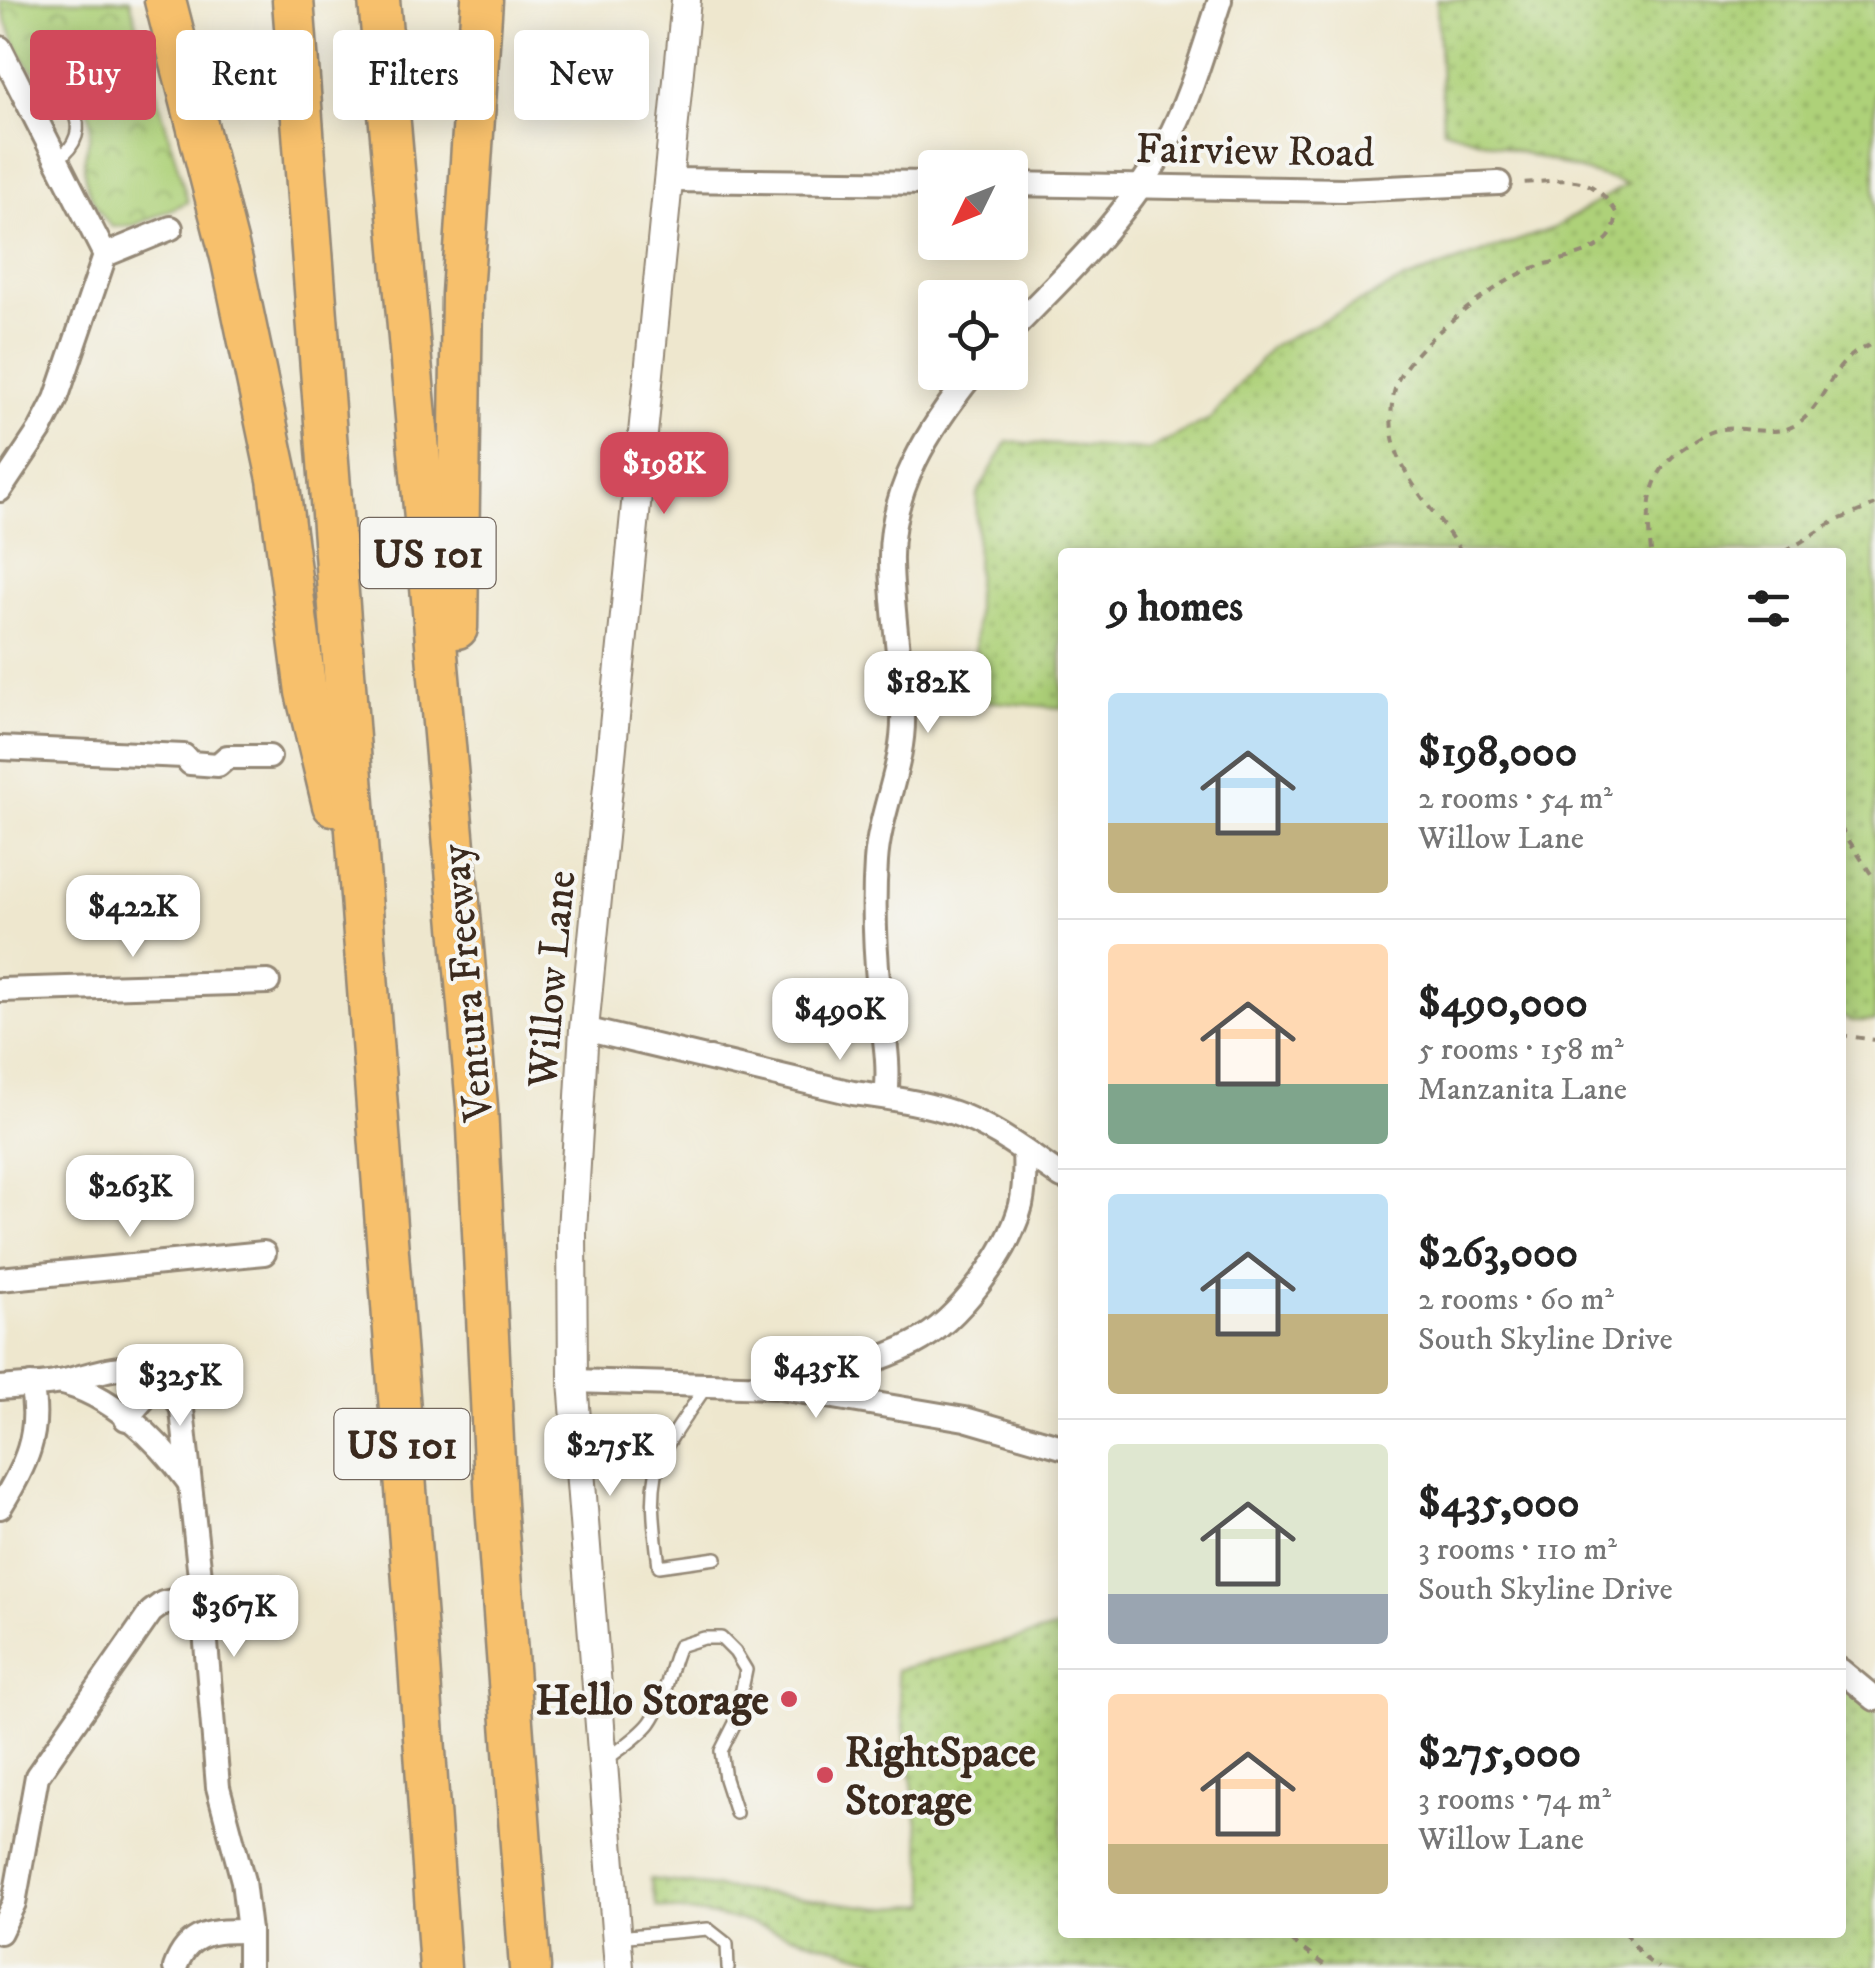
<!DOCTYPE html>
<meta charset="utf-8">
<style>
body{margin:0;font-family:"IM FELL DW Pica",serif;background:#f2f2f2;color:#222;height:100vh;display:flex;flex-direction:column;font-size:38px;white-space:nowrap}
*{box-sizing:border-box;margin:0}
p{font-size:32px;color:#767676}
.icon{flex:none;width:55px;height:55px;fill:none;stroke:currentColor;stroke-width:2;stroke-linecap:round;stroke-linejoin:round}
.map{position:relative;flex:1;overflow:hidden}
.panel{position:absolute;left:1058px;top:548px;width:788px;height:1390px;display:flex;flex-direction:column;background:#fff;border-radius:10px;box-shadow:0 5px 25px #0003}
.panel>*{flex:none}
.guide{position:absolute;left:30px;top:30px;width:878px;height:90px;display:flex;gap:20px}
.needle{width:65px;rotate:227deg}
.fabs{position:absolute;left:918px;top:150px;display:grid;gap:20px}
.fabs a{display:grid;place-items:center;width:110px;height:110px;border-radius:10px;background:#fff;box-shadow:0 5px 25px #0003;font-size:50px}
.price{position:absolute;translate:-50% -85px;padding:0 22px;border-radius:20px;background:#fff;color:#222;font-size:32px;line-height:65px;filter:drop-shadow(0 2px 5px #0008)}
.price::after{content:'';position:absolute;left:50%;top:60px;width:30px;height:22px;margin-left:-15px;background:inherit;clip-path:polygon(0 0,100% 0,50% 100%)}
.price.on{background:#d1495b;color:#fff}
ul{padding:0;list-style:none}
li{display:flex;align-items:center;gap:30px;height:250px;padding:0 50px}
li+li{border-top:2px solid #e0e0e0}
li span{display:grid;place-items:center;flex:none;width:280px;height:200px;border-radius:10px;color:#555}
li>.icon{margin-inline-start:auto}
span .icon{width:120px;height:120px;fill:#fffc;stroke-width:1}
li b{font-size:42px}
h2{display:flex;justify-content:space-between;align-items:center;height:120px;padding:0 50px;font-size:42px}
.pill{padding:0 35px;border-radius:10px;background:#fff;box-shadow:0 5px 25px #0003;font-size:35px;line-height:90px}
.pill.on{background:#d1495b;color:#fff}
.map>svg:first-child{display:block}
.grass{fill:url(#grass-dots);stroke:#747e4c;stroke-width:2.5}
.park{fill:url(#park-crowns);stroke:#747e4c;stroke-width:2.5}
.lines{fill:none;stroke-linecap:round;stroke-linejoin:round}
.service-casing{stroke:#948876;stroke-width:16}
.minor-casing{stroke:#948876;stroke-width:28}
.tertiary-casing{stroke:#948876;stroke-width:32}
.motorway-casing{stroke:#948876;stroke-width:45}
.path{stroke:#948876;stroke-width:4;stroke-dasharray:8 8;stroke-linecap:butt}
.service{stroke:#fff;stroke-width:11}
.minor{stroke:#fff;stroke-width:22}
.tertiary{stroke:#fff;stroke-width:28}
.motorway{stroke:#f7c06c;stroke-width:40}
.poi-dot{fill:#d1495b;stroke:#f6f6f2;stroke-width:4}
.labels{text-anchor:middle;stroke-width:8;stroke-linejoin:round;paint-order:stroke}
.shield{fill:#f6f6f2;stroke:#73675e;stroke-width:2.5}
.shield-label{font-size:40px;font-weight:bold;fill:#3b2a1e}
.street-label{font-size:42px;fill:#3b2a1e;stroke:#f6f6f2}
.poi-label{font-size:42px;font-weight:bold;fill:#3b2a1e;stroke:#f6f6f2;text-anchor:end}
</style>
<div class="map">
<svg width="1875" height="1968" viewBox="0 0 1875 1968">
<defs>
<pattern id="grass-dots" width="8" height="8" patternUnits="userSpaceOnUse" patternTransform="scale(2.5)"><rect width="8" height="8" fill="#aed179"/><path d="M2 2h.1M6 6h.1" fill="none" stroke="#8faa63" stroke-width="1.8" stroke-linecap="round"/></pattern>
<pattern id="park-crowns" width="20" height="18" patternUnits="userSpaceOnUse" patternTransform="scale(2.5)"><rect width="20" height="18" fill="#aed179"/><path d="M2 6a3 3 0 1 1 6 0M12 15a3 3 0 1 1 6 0" fill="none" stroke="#8faa63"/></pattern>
</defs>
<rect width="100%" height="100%" fill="#f6f6f2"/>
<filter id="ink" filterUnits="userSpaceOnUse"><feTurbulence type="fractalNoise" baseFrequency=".01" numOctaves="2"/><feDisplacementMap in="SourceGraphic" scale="20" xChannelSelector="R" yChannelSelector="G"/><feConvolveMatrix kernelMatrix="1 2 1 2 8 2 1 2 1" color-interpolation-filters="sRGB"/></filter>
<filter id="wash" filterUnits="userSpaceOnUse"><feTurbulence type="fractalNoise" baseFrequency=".0048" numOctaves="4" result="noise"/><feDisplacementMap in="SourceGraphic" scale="40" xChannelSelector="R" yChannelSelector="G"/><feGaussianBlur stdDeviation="2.25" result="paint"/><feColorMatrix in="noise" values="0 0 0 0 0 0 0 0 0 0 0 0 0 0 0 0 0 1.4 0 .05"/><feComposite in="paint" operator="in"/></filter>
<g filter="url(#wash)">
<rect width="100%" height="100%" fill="#eee7ce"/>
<g class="grass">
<polygon points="1437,0 1875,0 1875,1021 1852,1021 1840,1016 1840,552 1062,552 1062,708 975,700 977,494 1007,442 1148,450 1211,418 1272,346 1402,281 1554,228 1627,184 1443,129"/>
<polygon points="1062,1627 1062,1932 1840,1932 1840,1670 1875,1699 1875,1968 909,1968 739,1920 657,1907 650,1879 881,1908 929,1904 896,1670"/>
</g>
<path class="park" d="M0 0H130L188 202 135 225 112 227C95 209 80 182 85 156 88 141 95 126 88 111 75 85 51 87 32 70 22 61 2 15 0 0Z"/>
</g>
<g filter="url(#ink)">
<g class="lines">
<defs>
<g id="service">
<path d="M25 96C70 88 99 129 57 160"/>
<path d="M707 1385C693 1407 675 1429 663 1453 647 1486 655 1531 659 1566L716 1558"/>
<path d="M606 1760C620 1749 639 1737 650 1723 666 1701 668 1670 679 1646L704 1638H721L735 1652 746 1670 735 1723 721 1751 725 1779 736 1813"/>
<polyline points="617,1937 708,1929 727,1944 728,1968"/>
</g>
<g id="minor">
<polyline points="0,48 105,255"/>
<polyline points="669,180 935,183"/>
<polyline points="1010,184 1344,190 1499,183"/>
<path d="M1010 332C1067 273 1128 217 1166 144 1190 99 1204 48 1220 0"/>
<polyline points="0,490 40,430 56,399 105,255 171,228"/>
<polyline points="0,748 184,756 190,763 218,765 227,757 269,757"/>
<polyline points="0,990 268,982"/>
<path d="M584 1029 853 1093C886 1097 922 1102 954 1113 993 1126 1028 1154 1062 1177"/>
<path d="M886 1097C891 1061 882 1026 879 991 875 949 873 905 876 862 879 813 905 764 903 714 901 663 892 613 891 563 889 489 930 427 974 372"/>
<polyline points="0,1279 264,1253"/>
<polyline points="573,1381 774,1387 965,1419 1062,1447"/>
<path d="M58 1382C110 1393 158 1440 188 1481"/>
<path d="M782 1385C826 1374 874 1364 915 1343 958 1321 1009 1252 1021 1205 1025 1186 1025 1170 1024 1151"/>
<path d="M0 1388C18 1386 37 1386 55 1383 105 1374 155 1341 182 1410L202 1595 218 1787 243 1881 249 1931V1968"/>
<polyline points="126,1419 161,1379"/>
<path d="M0 1507C25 1467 42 1433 31 1385"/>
<polyline points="1840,1670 1875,1699"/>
<polyline points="0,1932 14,1903 37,1776 151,1612 163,1603 202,1595"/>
<path d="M175 1968C188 1930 215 1931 249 1931"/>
</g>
<polyline id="tertiary" points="619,1968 573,1381 572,1231 584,1029 686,0"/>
<g id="motorway">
<polyline points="165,0 232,261 278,479 306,692 333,805"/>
<polyline points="293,0 416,1621 440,1968"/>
<polyline points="379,0 477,1106 496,1504 530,1968"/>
<polyline points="457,628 462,294 482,0"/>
</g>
</defs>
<use href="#service" class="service-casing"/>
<use href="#minor" class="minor-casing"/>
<use href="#tertiary" class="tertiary-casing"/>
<use href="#motorway" class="motorway-casing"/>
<g class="path">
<path d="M1461 552C1442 520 1412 491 1398 455 1389 433 1389 402 1398 380 1413 345 1492 286 1526 271 1550 260 1585 258 1605 241 1614 233 1615 225 1617 214 1590 170 1568 181 1521 183"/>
<path d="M1651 552C1646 508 1646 471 1688 445 1699 438 1709 431 1722 429 1747 426 1776 438 1797 424 1831 401 1826 360 1875 343"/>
<polyline points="1785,552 1835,521 1875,505"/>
<polyline points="1840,827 1875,880"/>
<polyline points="1840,1035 1875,1040"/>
<polyline points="1278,1932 1329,1968"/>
<polyline points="1625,1932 1642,1956 1658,1968"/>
</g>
<use href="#service" class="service"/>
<use href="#minor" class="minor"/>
<use href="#tertiary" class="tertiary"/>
<use href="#motorway" class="motorway"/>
</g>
</g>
<g class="poi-dot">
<circle cx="789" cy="1699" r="10"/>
<circle cx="825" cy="1775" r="10"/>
</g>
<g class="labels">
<g class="shield">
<rect x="360.5" y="518" width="135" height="70" rx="8"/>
<rect x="334.5" y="1409" width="135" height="70" rx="8"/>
</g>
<g class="shield-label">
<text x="428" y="567">US 101</text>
<text x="402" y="1458">US 101</text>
</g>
<g class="street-label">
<text transform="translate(1255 149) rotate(1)" y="15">Fairview Road</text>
<text transform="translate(550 979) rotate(-85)" y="15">Willow Lane</text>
<text transform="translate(465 983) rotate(-95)" y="15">Ventura Freeway</text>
</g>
<g class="poi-label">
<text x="769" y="1714">Hello Storage</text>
<text x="845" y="1766" text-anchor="start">RightSpace<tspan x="845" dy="48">Storage</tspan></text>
</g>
</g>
</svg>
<div class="fabs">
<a><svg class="needle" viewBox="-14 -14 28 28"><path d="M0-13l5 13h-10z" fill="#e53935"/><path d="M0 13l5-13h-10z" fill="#767676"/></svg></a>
<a><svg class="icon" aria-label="locate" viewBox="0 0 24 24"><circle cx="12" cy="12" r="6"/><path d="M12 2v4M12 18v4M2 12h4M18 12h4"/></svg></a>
</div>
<b class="price on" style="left:664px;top:517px">$198K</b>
<b class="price" style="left:928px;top:736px">$182K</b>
<b class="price" style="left:133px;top:960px">$422K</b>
<b class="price" style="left:840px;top:1063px">$490K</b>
<b class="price" style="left:130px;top:1240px">$263K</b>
<b class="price" style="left:816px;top:1421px">$435K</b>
<b class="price" style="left:180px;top:1429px">$325K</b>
<b class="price" style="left:610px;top:1499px">$275K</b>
<b class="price" style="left:234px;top:1660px">$367K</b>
<div class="guide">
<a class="pill on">Buy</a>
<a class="pill">Rent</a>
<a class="pill">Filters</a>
<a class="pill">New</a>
</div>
<section class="panel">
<h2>9 homes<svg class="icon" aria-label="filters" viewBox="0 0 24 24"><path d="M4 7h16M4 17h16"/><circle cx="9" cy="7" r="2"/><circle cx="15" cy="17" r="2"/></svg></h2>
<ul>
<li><span style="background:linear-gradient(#bfe0f5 65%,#c2b280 0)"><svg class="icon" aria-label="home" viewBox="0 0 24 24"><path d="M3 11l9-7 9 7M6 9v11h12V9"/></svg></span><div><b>$198,000</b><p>2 rooms · 54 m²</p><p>Willow Lane</p></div></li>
<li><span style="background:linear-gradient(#ffd9b3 70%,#7fa58c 0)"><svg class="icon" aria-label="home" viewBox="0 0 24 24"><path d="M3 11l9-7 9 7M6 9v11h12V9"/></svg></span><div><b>$490,000</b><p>5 rooms · 158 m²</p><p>Manzanita Lane</p></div></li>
<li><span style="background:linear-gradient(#bfe0f5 60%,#c2b280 0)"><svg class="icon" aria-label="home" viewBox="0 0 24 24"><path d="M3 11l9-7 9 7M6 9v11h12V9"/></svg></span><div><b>$263,000</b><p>2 rooms · 60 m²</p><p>South Skyline Drive</p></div></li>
<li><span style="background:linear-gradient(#dfe7d0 75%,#9aa5b1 0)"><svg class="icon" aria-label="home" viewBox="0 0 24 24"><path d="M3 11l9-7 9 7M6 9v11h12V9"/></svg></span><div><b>$435,000</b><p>3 rooms · 110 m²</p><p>South Skyline Drive</p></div></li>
<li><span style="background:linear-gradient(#ffd9b3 75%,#c2b280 0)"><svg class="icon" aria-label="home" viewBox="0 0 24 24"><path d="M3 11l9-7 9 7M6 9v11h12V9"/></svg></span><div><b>$275,000</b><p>3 rooms · 74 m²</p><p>Willow Lane</p></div></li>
</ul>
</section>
</div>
